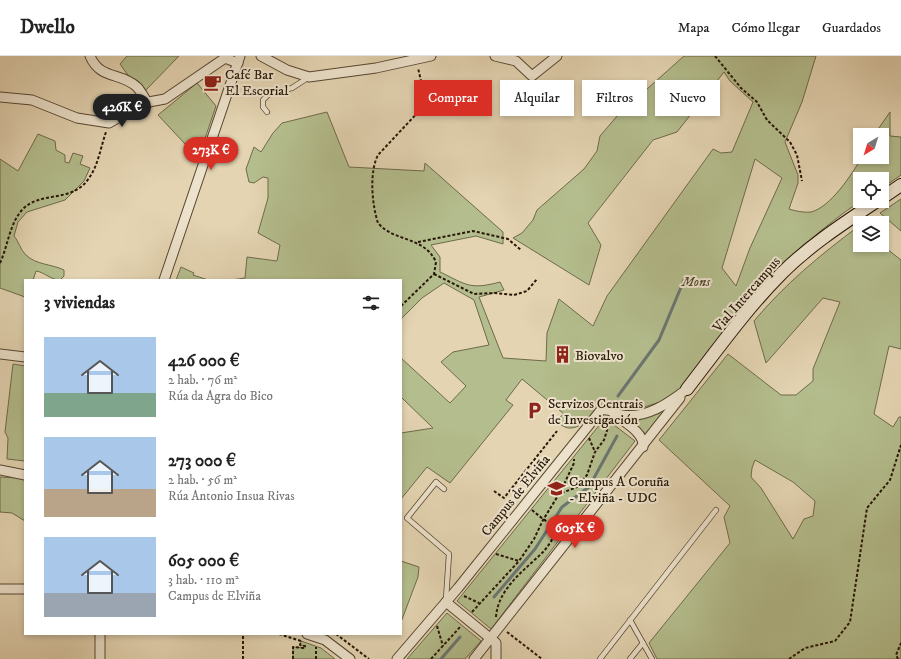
<!DOCTYPE html>
<html lang="es">
<meta charset="utf-8">
<style>
body{margin:0;font-family:"IM FELL DW Pica",serif;background:#f2f2f2;color:#222;height:100vh;display:flex;flex-direction:column;font-size:15px;white-space:nowrap}
*{box-sizing:border-box;margin:0}
p{font-size:13px;color:#767676}
.icon{flex:none;width:22px;height:22px;fill:none;stroke:currentColor;stroke-width:2;stroke-linecap:round;stroke-linejoin:round}
.map{position:relative;flex:1;overflow:hidden}
.side{position:absolute;left:24px;top:223px;width:378px;height:356px;display:flex;flex-direction:column;background:#fff;border-radius:0px;box-shadow:0 2px 6px #0003}
.side>*{flex:none}
.banner{position:absolute;left:414px;top:24px;width:380px;height:36px;display:flex;gap:8px}
.needle{width:26px;rotate:218deg}
.fabs{position:absolute;left:853px;top:72px;display:grid;gap:8px}
.fabs a{display:grid;place-items:center;width:36px;height:36px;border-radius:0px;background:#fff;box-shadow:0 2px 6px #0003;font-size:20px}
.price{position:absolute;translate:-50% -34px;padding:0 9px;border-radius:14px;background:#d93025;color:#fff;font-size:13px;line-height:26px;filter:drop-shadow(0 1px 2px #0008)}
.price::after{content:'';position:absolute;left:50%;top:24px;width:12px;height:9px;margin-left:-6px;background:inherit;clip-path:polygon(0 0,100% 0,50% 100%)}
.price.current{background:#222;color:#fff}
ul{padding:0;list-style:none}
li{display:flex;align-items:center;gap:12px;height:100px;padding:0 20px}
li span{display:grid;place-items:center;flex:none;width:112px;height:80px;border-radius:0px;color:#555}
li>.icon{margin-inline-start:auto}
span .icon{width:48px;height:48px;fill:#fffc;stroke-width:1}
li b{font-size:17px}
h2{display:flex;justify-content:space-between;align-items:center;height:48px;padding:0 20px;font-size:17px}
.chip{padding:0 14px;border-radius:0px;background:#fff;box-shadow:0 2px 6px #0003;font-size:14px;line-height:36px}
.chip.current{background:#d93025;color:#fff}
header{display:flex;align-items:center;gap:24px;box-sizing:border-box;height:56px;padding:0 20px;background:#fff;border-bottom:1px solid #e0e0e0}
header strong{font-size:19px}
nav{display:flex;gap:22px;margin-inline-start:auto;font-size:14px}
.map>svg:first-child{display:block}
.green{fill:#b4bd8d;stroke:#6e6a4a;fill-rule:evenodd}
.lines{fill:none;stroke-linecap:round;stroke-linejoin:round}
.stream{stroke:#6b7670;stroke-width:3}
.lane-casing{stroke:#574631;stroke-width:6}
.street-casing{stroke:#574631;stroke-width:11}
.secondary-casing{stroke:#281606;stroke-width:14}
.path{stroke:#281606;stroke-width:2;stroke-dasharray:3 2;stroke-linecap:butt}
.lane{stroke:#ede3cd;stroke-width:4.5}
.street{stroke:#ede3cd;stroke-width:9}
.secondary{stroke:#ede3cd;stroke-width:12}
.labels{text-anchor:middle;stroke-width:4;stroke-linejoin:round;paint-order:stroke}
.poi-label{font-size:14px;fill:#281606;stroke:#ede3cd;text-anchor:start}
.park-label{font-size:14px;font-style:italic;fill:#52482e;stroke:#ede3cd}
.street-label{font-size:14px;fill:#281606;stroke:#ede3cd}
</style>
<header>
<strong>Dwello</strong>
<nav><a>Mapa</a><a>Cómo llegar</a><a>Guardados</a></nav>
</header>
<div class="map">
<svg width="901" height="603" viewBox="0 0 901 603">
<rect width="100%" height="100%" fill="#e4d4b2"/>
<filter id="stains"><feTurbulence type="fractalNoise" baseFrequency=".005" numOctaves="4"/><feColorMatrix values="0 0 0 0 .2 0 0 0 0 .09 0 0 0 0 .02 0 0 0 .5 -.17"/></filter>
<radialGradient id="worn" r=".72"><stop offset=".6" stop-color="#630" stop-opacity="0"/><stop offset="1" stop-color="#630" stop-opacity=".3"/></radialGradient>
<g class="green">
<polygon points="127,0 179,0 146,34 127,18 120,8"/>
<path d="M684 0H816L802 46 785 86 798 119V127L789 153C795 155 805 157 811 156 831 151 852 118 862 101H882V79H874L890 56V80L901 81V119L882 132V123H860L861 145C786 194 732 265 678 336L666 344 629 356 620 349H602C590 360 575 382 559 367L560 361 564 358 522 323 506 344 513 349 450 427 427 411 401 443V377L433 372 401 341V302L450 347 466 330 441 306 453 296 489 289 474 244 444 227 422 242 401 263V224H232L245 222 247 201 277 205 280 189 258 177 268 142V122L263 121 254 127 249 126 246 113 254 91 261 96 273 77 282 67 327 56 349 111 424 115 425 107 503 176V188L476 180 431 189 440 201V216C467 229 470 234 500 226L504 234 479 241 503 302 546 305 547 277 559 243 593 270 607 240 713 93 721 97 732 96 753 46 730 25 724 16 677 76 653 84 588 167 601 189 589 229 513 182 522 177 533 164 537 154 584 113 597 95 600 80 618 59ZM755 103 782 122 750 192 736 230 722 212Z"/>
<polygon points="197,27 216,50 197,106 186,89 158,59"/>
<path d="M38 78 55 85 56 94 65 99V106L69 107 73 97 83 100 80 108 90 112 84 125 65 144 27 156 18 166 14 180C19 186 20 193 26 199 36 209 52 208 64 214V220L60 224C51 224 44 216 36 215L33 224H25V241L0 232V103L18 115Z"/>
<polygon points="901,143 901,175 880,157"/>
<path d="M859 170 860 189H882L901 204V293L889 290 874 358 893 371 899 361H901V603H657L649 587 730 487 724 461 730 450 659 384 728 298 781 339H796L813 325V313L840 246 823 242 766 307 754 265C785 228 820 199 859 170ZM755 404 793 426 815 445 813 460 804 463 793 483 761 432 751 421 752 412Z"/>
<polygon points="181,211 194,217 193,219 208,224 176,224"/>
<polygon points="13,308 25,310 25,405 7,403 8,382 5,376"/>
<polygon points="664,352 667,354 648,380 626,362"/>
<polygon points="605,362 635,385 491,573 457,545"/>
<polygon points="0,421 20,422 25,424 25,465 12,457 0,456"/>
<polygon points="401,505 419,511 418,521 401,566"/>
<polygon points="447,557 481,585 465,603 407,603"/>
<polygon points="301,585 321,592 335,603 293,603 293,591 305,592 305,590 300,589"/>
</g>
<g class="lines">
<g class="stream">
<polyline points="618,340 659,284 684,224"/>
<polyline points="494,541 535,493 562,451 589,431 617,380"/>
<polyline points="441,603 460,581"/>
</g>
<defs>
<g id="lane">
<polyline points="267,56 263,51 263,44 270,37 292,32 309,21"/>
<polyline points="444,433 436,426 407,462 449,498 446,543"/>
<polyline points="630,564 652,603"/>
<polyline points="600,603 716,454"/>
<polyline points="630,603 643,587"/>
</g>
<g id="street">
<path d="M90 0C100 24 121 16 137 31 141 35 144 42 148 47"/>
<polyline points="261,0 287,14 309,21 376,12 431,0"/>
<polyline points="495,0 516,5 532,20 557,0"/>
<polyline points="0,41 32,44 77,62 109,67 143,47 165,43 225,2 238,7"/>
<polyline points="164,224 240,0"/>
<polyline points="0,298 25,301"/>
<path d="M614 358C624 366 645 377 643 391"/>
<polyline points="0,414 25,419"/>
<polyline points="0,533 25,533"/>
<polyline points="446,546 496,587 496,603"/>
<polyline points="307,578 325,584 350,603"/>
<polyline points="100,603 100,578"/>
<path d="M397 603 458 532 601 354C609 352 614 357 622 359 646 363 669 347 687 333"/>
<polyline points="474,603 680,342"/>
</g>
<g id="secondary">
<polyline points="882,142 901,129"/>
<path d="M687 333C717 294 747 252 782 217 810 189 844 167 877 145"/>
</g>
</defs>
<use href="#lane" class="lane-casing"/>
<use href="#street" class="street-casing"/>
<use href="#secondary" class="secondary-casing"/>
<g class="path">
<polyline points="715,0 741,32 757,46 767,64 790,86 797,99 802,125"/>
<polyline points="418,186 473,175 508,183 521,194"/>
<path d="M0 207C8 190 9 169 22 154 40 134 72 148 89 122 98 110 101 90 106 76"/>
<polyline points="434,218 474,238 495,237 514,239 527,235 537,223"/>
<path d="M401 250 434 218 436 206C424 180 394 186 378 167 372 149 369 116 378 99L421 53 425 42 418 12"/>
<polyline points="589,382 595,396"/>
<polyline points="494,435 504,442 557,375"/>
<polyline points="560,437 574,407 574,403"/>
<path d="M532 454C543 463 553 473 568 469"/>
<polyline points="496,498 519,505 534,483 543,464 559,438 577,431 587,419 595,396 604,384 610,365"/>
<polyline points="464,540 479,547"/>
<polyline points="472,556 519,505"/>
<path d="M496 561C498 532 525 514 544 495 550 488 555 479 559 471"/>
<polyline points="437,570 443,590"/>
<polyline points="507,576 542,603"/>
<polyline points="279,578 301,585"/>
<polyline points="336,578 369,603"/>
<polyline points="243,603 243,578"/>
<polyline points="293,603 293,591 305,592 305,590 300,589 301,585"/>
<polyline points="316,603 316,591"/>
<polyline points="431,603 461,570"/>
<polyline points="789,603 805,592 835,585 850,566 867,452 890,424 901,389"/>
<polyline points="898,603 896,599 901,587"/>
</g>
<use href="#lane" class="lane"/>
<use href="#street" class="street"/>
<use href="#secondary" class="secondary"/>
</g>
<defs>
<symbol id="cafe-bare" viewBox="-9 -9 18 18"><path d="M-5.5-4.5H6V0H3Q3 3.5 0 3.5H-2.5Q-5.5 3.5-5.5 0ZM3-3.2v2h1.7v-2ZM-6 4.5H4V6H-6Z" fill="#8f2418" stroke="#ede3cd" stroke-width="2.5" paint-order="stroke"/></symbol>
<symbol id="building-bare" viewBox="-9 -9 18 18"><path d="M-4-6H4V6H1V3H-1V6H-4ZM-2.5-4.3h1.7v1.8h-1.7ZM.8-4.3h1.7v1.8H.8ZM-2.5-1h1.7V.8h-1.7ZM.8-1h1.7V.8H.8Z" fill="#8f2418" stroke="#ede3cd" stroke-width="2.5" paint-order="stroke"/></symbol>
<symbol id="parking-bare" viewBox="-9 -9 18 18"><path d="M-3.5-5.5H1a3.5 3.5 0 0 1 0 7H-1V5.5H-3.5ZM-1-3.4V-.6H.8a1.4 1.4 0 0 0 0-2.8Z" fill="#8f2418" stroke="#ede3cd" stroke-width="2.5" paint-order="stroke"/></symbol>
<symbol id="university-bare" viewBox="-9 -9 18 18"><path d="M0-5L7-2L0 1L-7-2ZM-4 1L0 2.5L4 1V4Q0 6-4 4Z" fill="#8f2418" stroke="#ede3cd" stroke-width="2.5" paint-order="stroke"/></symbol>
</defs>
<g fill-rule="evenodd">
<use href="#cafe-bare" x="200" y="14" width="25" height="25"/>
<use href="#building-bare" x="550" y="286" width="25" height="25"/>
<use href="#parking-bare" x="522" y="342" width="25" height="25"/>
<use href="#university-bare" x="544" y="420" width="25" height="25"/>
</g>
<g class="labels">
<g class="poi-label">
<text x="225" y="23">Café Bar<tspan x="225" dy="16">El Escorial</tspan></text>
<text x="575" y="304">Biovalvo</text>
<text x="548" y="352">Servizos Centrais<tspan x="548" dy="16">de Investigación</tspan></text>
<text x="569" y="430">Campus A Coruña<tspan x="569" dy="16">- Elviña - UDC</tspan></text>
</g>
<g class="park-label">
<text x="696" y="230">Mons</text>
</g>
<g class="street-label">
<text transform="translate(746 238) rotate(-49)" y="5">Vial Intercampus</text>
<text transform="translate(515 439) rotate(-51)" y="5">Campus de Elviña</text>
</g>
</g>
<rect width="100%" height="100%" filter="url(#stains)"/>
<rect width="100%" height="100%" fill="url(#worn)"/>
</svg>
<div class="fabs">
<a><svg class="needle" viewBox="-14 -14 28 28"><path d="M0-13l5 13h-10z" fill="#e53935"/><path d="M0 13l5-13h-10z" fill="#767676"/></svg></a>
<a><svg class="icon" aria-label="locate" viewBox="0 0 24 24"><circle cx="12" cy="12" r="6"/><path d="M12 2v4M12 18v4M2 12h4M18 12h4"/></svg></a>
<a><svg class="icon" aria-label="layers" viewBox="0 0 24 24"><path d="M12 4l9 5-9 5-9-5zM3 14l9 5 9-5"/></svg></a>
</div>
<b class="price current" style="left:122px;top:72px">426K €</b>
<b class="price" style="left:211px;top:115px">273K €</b>
<b class="price" style="left:575px;top:493px">605K €</b>
<div class="banner">
<a class="chip current">Comprar</a>
<a class="chip">Alquilar</a>
<a class="chip">Filtros</a>
<a class="chip">Nuevo</a>
</div>
<section class="side">
<h2>3 viviendas<svg class="icon" aria-label="filters" viewBox="0 0 24 24"><path d="M4 7h16M4 17h16"/><circle cx="9" cy="7" r="2"/><circle cx="15" cy="17" r="2"/></svg></h2>
<ul>
<li><span style="background:linear-gradient(#a9c7e8 70%,#7fa58c 0)"><svg class="icon" aria-label="home" viewBox="0 0 24 24"><path d="M3 11l9-7 9 7M6 9v11h12V9"/></svg></span><div><b>426 000 €</b><p>2 hab. · 76 m²</p><p>Rúa da Agra do Bico</p></div></li>
<li><span style="background:linear-gradient(#a9c7e8 65%,#b9a48a 0)"><svg class="icon" aria-label="home" viewBox="0 0 24 24"><path d="M3 11l9-7 9 7M6 9v11h12V9"/></svg></span><div><b>273 000 €</b><p>2 hab. · 56 m²</p><p>Rúa Antonio Insua Rivas</p></div></li>
<li><span style="background:linear-gradient(#a9c7e8 70%,#9aa5b1 0)"><svg class="icon" aria-label="home" viewBox="0 0 24 24"><path d="M3 11l9-7 9 7M6 9v11h12V9"/></svg></span><div><b>605 000 €</b><p>3 hab. · 110 m²</p><p>Campus de Elviña</p></div></li>
</ul>
</section>
</div>
